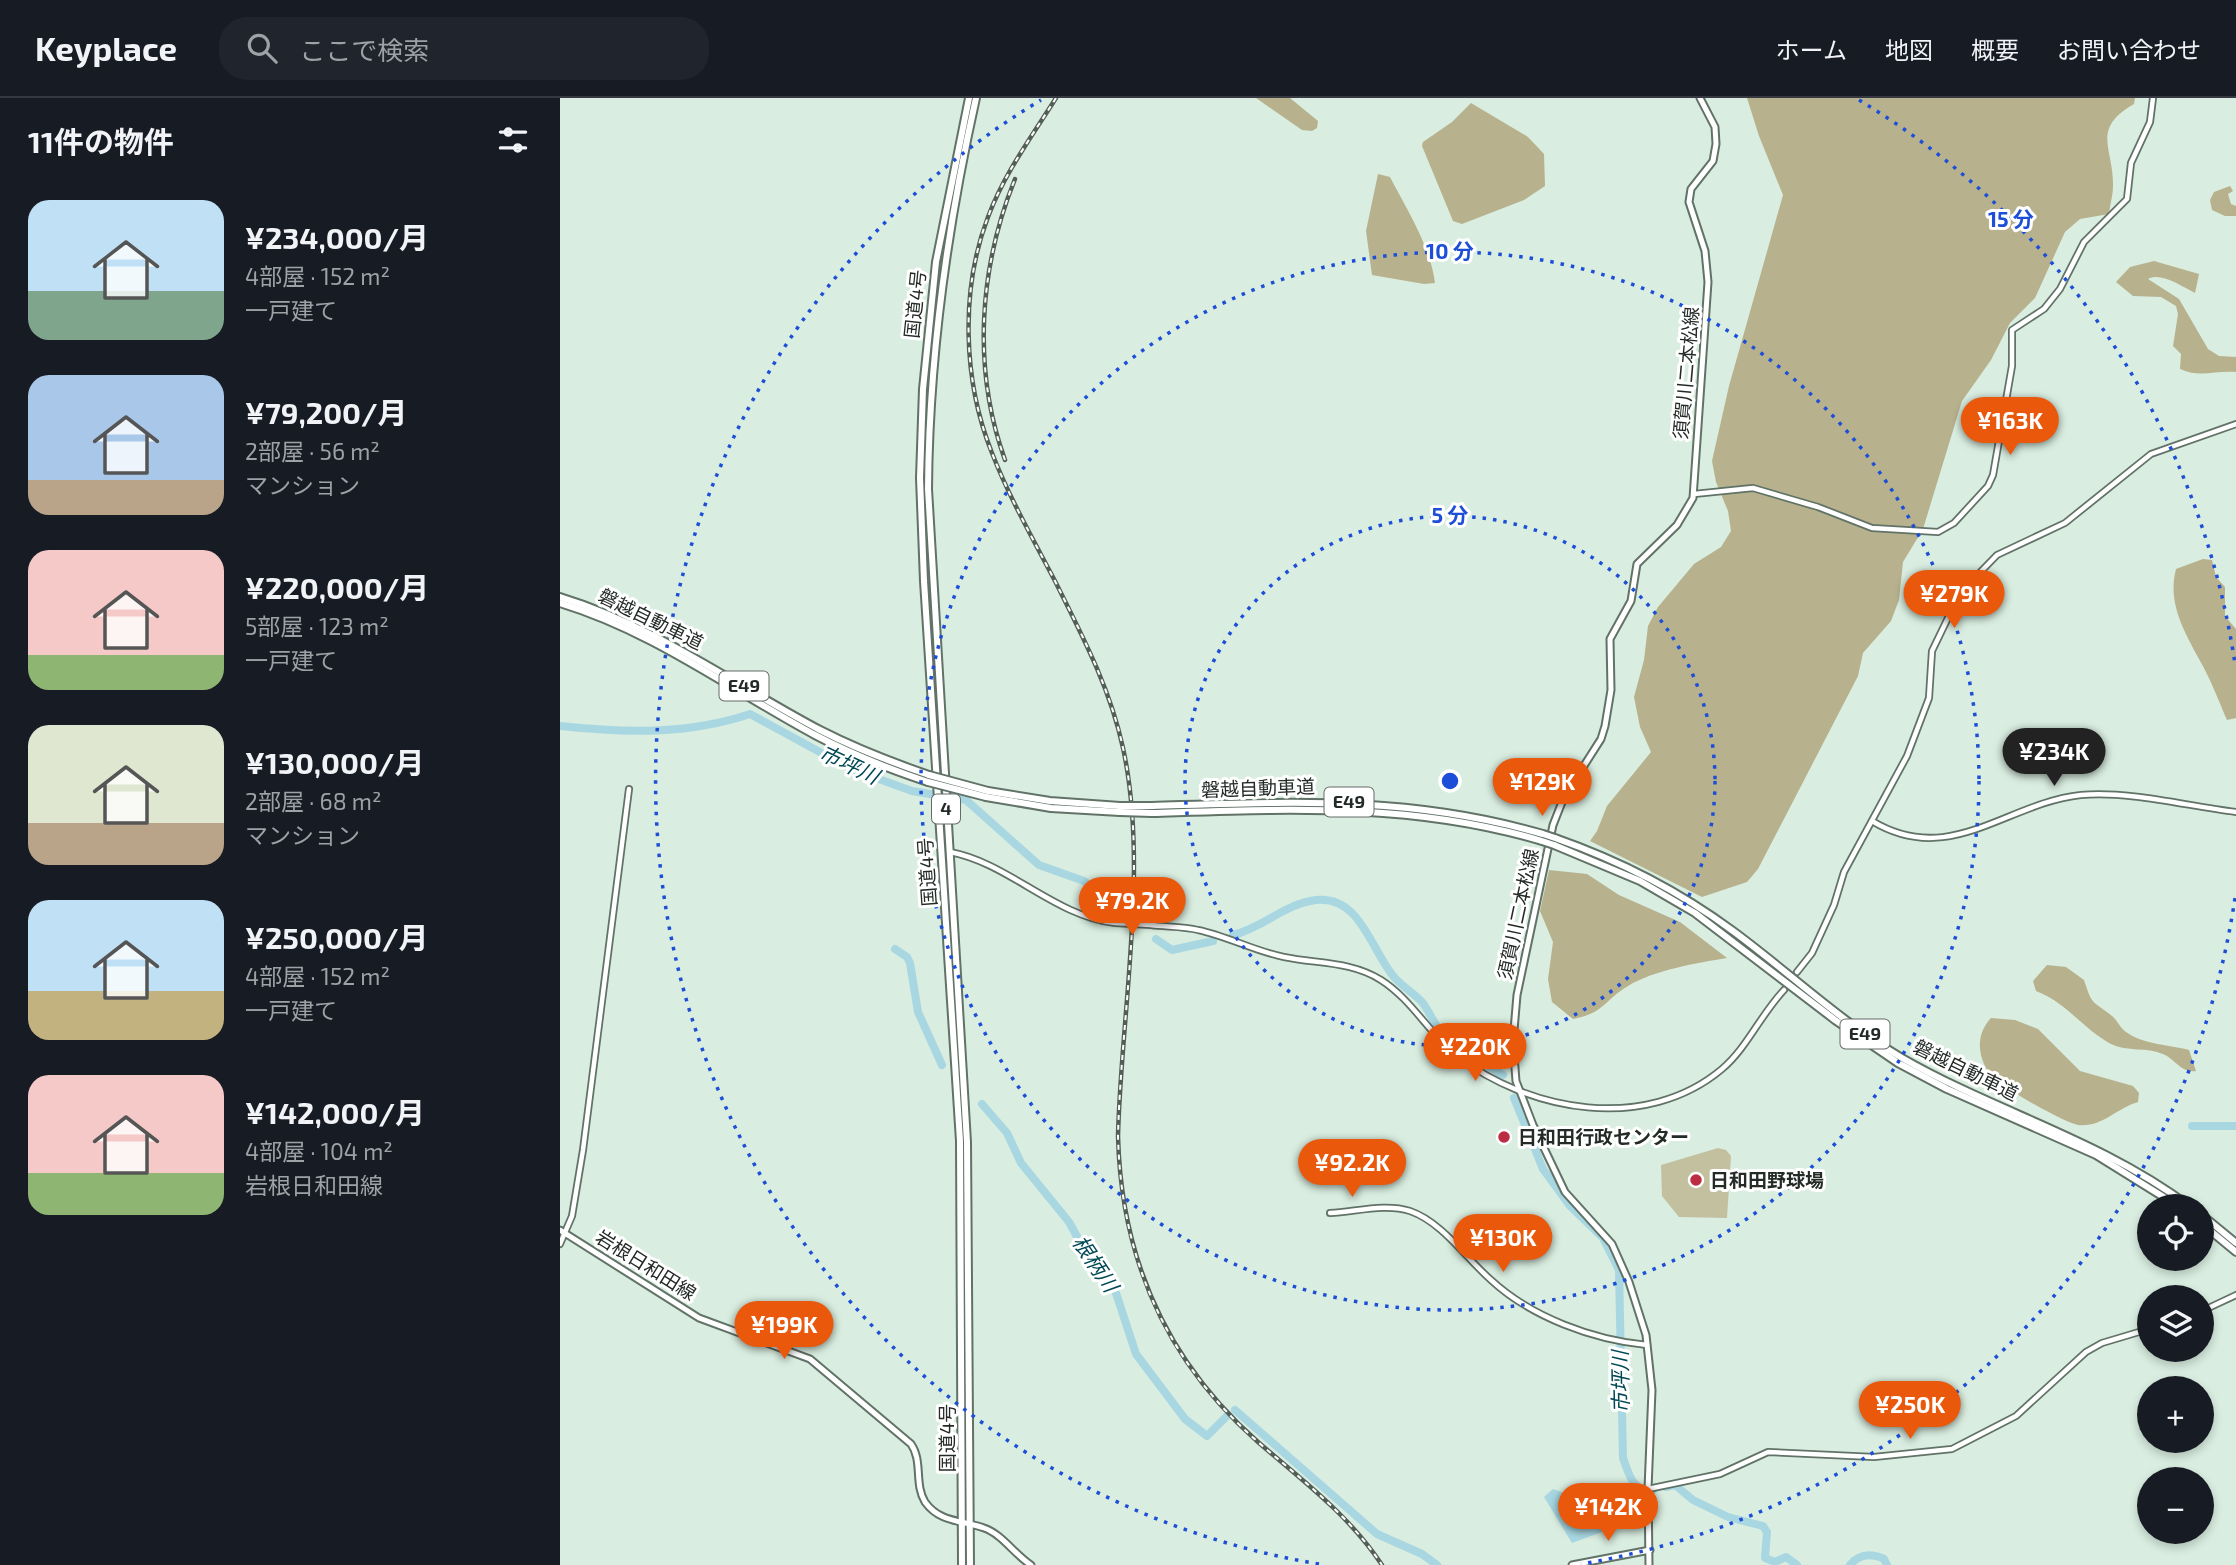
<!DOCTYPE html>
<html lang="ja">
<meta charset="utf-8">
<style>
body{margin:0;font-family:"Exo 2","Noto Sans JP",sans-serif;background:#20242c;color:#f1f3f6;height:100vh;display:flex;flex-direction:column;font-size:26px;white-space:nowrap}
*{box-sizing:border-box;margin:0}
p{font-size:23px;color:#9ea1a6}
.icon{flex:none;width:38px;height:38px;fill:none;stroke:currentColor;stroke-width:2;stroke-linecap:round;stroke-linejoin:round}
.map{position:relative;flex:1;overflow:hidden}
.side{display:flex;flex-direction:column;background:#171b24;width:560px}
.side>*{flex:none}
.tools{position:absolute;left:1577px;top:1096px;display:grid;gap:14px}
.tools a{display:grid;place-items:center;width:77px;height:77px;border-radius:50%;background:#171b24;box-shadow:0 4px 10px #0003;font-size:35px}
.price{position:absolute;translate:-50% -60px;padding:0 16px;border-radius:24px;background:#ea580c;color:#fff;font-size:23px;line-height:46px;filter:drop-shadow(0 2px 4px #0008)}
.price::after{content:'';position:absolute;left:50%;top:42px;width:21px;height:16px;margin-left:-10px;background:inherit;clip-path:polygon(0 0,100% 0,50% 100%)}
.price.on{background:#222;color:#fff}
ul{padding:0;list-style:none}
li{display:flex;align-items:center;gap:21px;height:175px;padding:0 28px}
li span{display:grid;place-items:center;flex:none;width:196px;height:140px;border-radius:21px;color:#555}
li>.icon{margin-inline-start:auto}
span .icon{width:84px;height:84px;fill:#fffc;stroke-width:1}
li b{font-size:30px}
h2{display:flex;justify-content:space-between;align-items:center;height:84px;padding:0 28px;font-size:30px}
header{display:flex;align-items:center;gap:42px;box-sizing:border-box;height:98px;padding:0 35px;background:#171b24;border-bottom:2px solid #363941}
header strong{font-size:33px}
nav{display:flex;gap:38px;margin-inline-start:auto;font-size:24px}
.search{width:490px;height:63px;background:#20242c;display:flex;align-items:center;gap:18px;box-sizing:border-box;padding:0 24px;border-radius:28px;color:#9ea1a6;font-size:26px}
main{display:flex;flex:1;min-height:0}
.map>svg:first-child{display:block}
.green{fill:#c3c0a0}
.forest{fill:#b7b28d}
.water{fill:#a8d7e2}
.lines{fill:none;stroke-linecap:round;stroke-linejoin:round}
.river{stroke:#a8d7e2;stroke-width:8}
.tertiary-casing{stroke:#617267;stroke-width:8}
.secondary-casing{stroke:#617267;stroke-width:9}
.trunk-casing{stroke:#617267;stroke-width:10}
.motorway-casing{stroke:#617267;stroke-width:10}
.tertiary{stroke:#fff;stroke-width:4.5}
.secondary{stroke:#fff;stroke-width:5}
.trunk{stroke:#fff;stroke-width:6}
.motorway{stroke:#fff;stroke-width:6}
.rail-casing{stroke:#535e57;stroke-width:4.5}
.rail{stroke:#fff;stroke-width:2;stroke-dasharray:5;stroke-linecap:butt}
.tertiary-bridge-casing{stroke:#617267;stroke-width:8;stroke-linecap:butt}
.motorway-bridge-casing{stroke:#617267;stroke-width:10;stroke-linecap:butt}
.tertiary-bridge{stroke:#fff;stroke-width:4.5}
.motorway-bridge{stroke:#fff;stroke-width:6}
.ring{fill:none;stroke:#1d4ed8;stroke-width:3.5;stroke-dasharray:3.5 7}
.poi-dot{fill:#bc2c43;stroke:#fff;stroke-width:2.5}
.labels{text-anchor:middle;stroke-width:6;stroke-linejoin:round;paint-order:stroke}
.shield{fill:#fff;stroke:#666b68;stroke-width:2}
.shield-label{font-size:18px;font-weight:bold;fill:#242b27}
.street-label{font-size:19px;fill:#242b27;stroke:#fff}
.poi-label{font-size:19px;font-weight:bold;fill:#242b27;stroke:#fff;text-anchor:start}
.water-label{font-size:21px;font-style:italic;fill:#014955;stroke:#fff}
.centre{fill:#1d4ed8;stroke:#fff;stroke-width:3.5}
.ring-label{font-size:21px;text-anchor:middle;font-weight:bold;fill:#1d4ed8;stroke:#fff;stroke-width:6;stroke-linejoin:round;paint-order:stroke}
</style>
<header>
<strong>Keyplace</strong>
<div class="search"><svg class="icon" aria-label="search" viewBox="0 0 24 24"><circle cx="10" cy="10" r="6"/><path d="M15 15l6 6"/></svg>ここで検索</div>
<nav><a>ホーム</a><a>地図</a><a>概要</a><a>お問い合わせ</a></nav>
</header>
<main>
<section class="side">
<h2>11件の物件<svg class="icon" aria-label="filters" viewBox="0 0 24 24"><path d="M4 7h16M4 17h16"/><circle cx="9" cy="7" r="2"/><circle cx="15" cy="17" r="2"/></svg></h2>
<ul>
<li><span style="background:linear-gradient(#bfe0f5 65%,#7fa58c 0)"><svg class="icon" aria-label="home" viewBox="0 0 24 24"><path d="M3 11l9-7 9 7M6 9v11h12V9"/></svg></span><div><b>¥234,000/月</b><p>4部屋 · 152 m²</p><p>一戸建て</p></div></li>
<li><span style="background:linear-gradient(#a9c7e8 75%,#b9a48a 0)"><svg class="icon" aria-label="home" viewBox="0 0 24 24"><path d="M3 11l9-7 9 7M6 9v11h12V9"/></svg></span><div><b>¥79,200/月</b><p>2部屋 · 56 m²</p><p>マンション</p></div></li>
<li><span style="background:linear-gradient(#f6c9c9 75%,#8fb573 0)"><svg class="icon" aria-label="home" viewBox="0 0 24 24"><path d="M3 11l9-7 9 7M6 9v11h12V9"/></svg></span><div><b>¥220,000/月</b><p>5部屋 · 123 m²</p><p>一戸建て</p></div></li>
<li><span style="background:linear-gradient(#dfe7d0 70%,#b9a48a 0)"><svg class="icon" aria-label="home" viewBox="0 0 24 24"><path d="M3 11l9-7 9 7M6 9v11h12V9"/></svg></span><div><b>¥130,000/月</b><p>2部屋 · 68 m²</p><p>マンション</p></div></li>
<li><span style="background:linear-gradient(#bfe0f5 65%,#c2b280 0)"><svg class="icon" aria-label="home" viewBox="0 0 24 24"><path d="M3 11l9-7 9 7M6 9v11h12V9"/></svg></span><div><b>¥250,000/月</b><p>4部屋 · 152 m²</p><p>一戸建て</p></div></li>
<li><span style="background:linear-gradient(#f6c9c9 70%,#8fb573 0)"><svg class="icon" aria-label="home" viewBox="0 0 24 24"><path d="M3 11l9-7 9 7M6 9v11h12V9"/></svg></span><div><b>¥142,000/月</b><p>4部屋 · 104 m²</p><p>岩根日和田線</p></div></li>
</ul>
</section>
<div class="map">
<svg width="1676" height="1467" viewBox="0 0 1676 1467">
<rect width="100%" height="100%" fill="#d9ede0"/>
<polygon class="green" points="1158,1050 1166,1052 1171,1058 1167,1120 1119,1119 1102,1098 1101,1067"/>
<g class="forest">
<polygon points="696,0 730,0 758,23 757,30 752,33 742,32"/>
<path d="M1187 0H1575L1574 6C1530 31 1554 51 1553 88 1553 97 1550 107 1549 116L1520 121 1505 134 1475 200 1450 225 1431 262 1402 303 1363 431 1343 464 1339 502 1331 523 1303 555 1298 578 1198 771 1187 784 1142 799 1030 743 1037 733 1047 708 1091 654 1080 629 1074 599 1084 562 1088 528 1098 509 1134 466 1161 449 1171 433 1168 413 1156 384 1152 363 1169 288 1223 97 1199 38Z"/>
<polygon points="911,5 968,39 984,56 985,88 964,102 902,126 893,123 862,48 863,44 892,24"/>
<path d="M818 76 830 79C847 112 870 147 875 185L864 186 812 177 806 133Z"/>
<polygon points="1670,88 1673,93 1668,96 1671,106 1676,108 1676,118 1665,118 1652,112 1650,102 1654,94"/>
<path d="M1594 163 1639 176 1635 195C1621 188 1601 174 1588 181L1619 201 1648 251 1659 258 1676 259V274C1657 272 1638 280 1620 271L1621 256 1613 248 1618 216 1616 208 1601 199 1573 198 1556 184 1570 169Z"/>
<path d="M1643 461 1652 462 1656 479 1665 489V518L1676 531V620L1667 622C1658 601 1650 580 1639 561 1624 533 1607 504 1616 471Z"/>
<path d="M989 772 1027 776 1059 797 1120 824 1167 860C1137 865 1094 872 1068 888 1044 902 1045 915 1013 921L992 904 988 881 993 844 980 813Z"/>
<path d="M1487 867 1506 869 1524 882C1533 909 1531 901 1552 918 1558 923 1560 930 1566 934 1582 946 1610 947 1629 952L1636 973C1621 975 1615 961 1603 956 1587 949 1567 954 1551 946 1523 931 1506 904 1476 893L1473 883Z"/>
<path d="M1431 920 1455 922 1478 931 1520 973 1573 988 1579 995 1578 1004C1557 1010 1541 1030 1518 1027 1503 1024 1437 987 1429 975 1417 957 1416 936 1431 920Z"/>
</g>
<polygon class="water" points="993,1391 1035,1406 1047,1432 1012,1445 984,1399"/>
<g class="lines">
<g class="river">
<path d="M0 628C65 635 127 637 190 616L291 671 352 693 406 702 479 767 524 783 550 806"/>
<path d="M673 837C703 830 724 806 756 802 800 797 811 852 834 879 842 888 853 895 862 904 871 915 874 929 886 939 903 952 925 966 943 977"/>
<polyline points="596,841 612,852 653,843"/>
<polyline points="335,851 347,859 350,865 358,914 382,967"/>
<path d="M954 1000 983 1071 1010 1108 1043 1140 1059 1172 1063 1360C1069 1376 1072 1394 1093 1392"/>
<polyline points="422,1006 447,1035 461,1065 509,1124 530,1162 555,1192 576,1256 625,1321 647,1338 668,1317"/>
<polyline points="1632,1028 1676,1028"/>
<polyline points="675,1312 817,1436 862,1456 877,1467"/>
<polyline points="1106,1389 1115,1387 1133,1402 1168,1419 1203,1428 1207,1434 1205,1460 1215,1464 1226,1459 1237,1467"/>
<path d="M1290 1467C1299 1456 1311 1455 1324 1461L1327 1467"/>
</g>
<defs>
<g id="tertiary">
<polyline points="1134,396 1193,390 1258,409 1312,430 1378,434 1394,425 1428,388 1433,377 1452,268 1452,232 1484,211 1500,191 1524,144 1567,101 1571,65 1590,24 1593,0"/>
<path d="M1312 723C1390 770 1446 705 1521 697 1572 693 1626 708 1676 714"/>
<path d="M390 754C449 765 494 818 555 825"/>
<path d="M591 827C606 829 623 828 638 832 667 838 694 853 724 859 757 866 791 863 821 882 851 901 869 935 896 957 969 1014 1086 1035 1162 971 1187 950 1201 916 1224 892"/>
<polyline points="1237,874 1252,855 1274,807 1284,774 1347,658 1369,600 1372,553 1400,495 1437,457 1505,425 1591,356 1676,326"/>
<path d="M770 1115C795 1114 825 1105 850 1113 882 1124 906 1160 931 1182 971 1219 1033 1242 1087 1247"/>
<polyline points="0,1146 12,1118 23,1052 69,691"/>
<polyline points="1642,1213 1676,1197"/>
<polyline points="1088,1391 1160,1376 1208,1354 1314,1359 1392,1351 1456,1318 1526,1254 1542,1245 1589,1231"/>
</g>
<g id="secondary">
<path d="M0 1132 139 1220 250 1261 351 1346C363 1363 354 1386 365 1404 380 1425 402 1422 424 1430 442 1436 455 1457 471 1467"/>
<polyline points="1012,1467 1090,1452"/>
<polyline points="1089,1467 1088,1391 1092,1292 1086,1237 1069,1184 1052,1146 1005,1094 973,1027 956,983 953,944 957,897 993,727 1004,699 1041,641 1045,628 1051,592 1050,541 1071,503 1077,466 1117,427 1133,400 1148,184 1145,153 1129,104 1131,91 1153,63 1156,46 1155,29 1140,0"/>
</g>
<g id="trunk">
<polyline points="402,1467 400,1043 364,483 360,380 363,291 376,164 409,0"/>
<path d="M410 1467 407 1044 368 391C369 258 387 130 416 0"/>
</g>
<g id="motorway">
<path d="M0 499C95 528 173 586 260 632 295 650 331 664 369 677"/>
<path d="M0 505C93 533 171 592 255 637 291 656 329 671 368 684"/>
<polyline points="428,693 490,703 560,708"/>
<polyline points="426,699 491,710 560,714"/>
<path d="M592 708C730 704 848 697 983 736"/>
<path d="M592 715C724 711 853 704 982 743"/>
<path d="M995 740C1058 762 1119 793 1173 833 1230 875 1281 924 1342 960 1436 1014 1541 1042 1629 1108"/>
<polyline points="994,747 1080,783 1135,815 1275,922 1338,965 1387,991 1536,1057 1618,1108"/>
<polyline points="1642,1117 1676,1145"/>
<polyline points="1642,1126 1676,1154"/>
</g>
</defs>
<use href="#tertiary" class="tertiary-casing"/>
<use href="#secondary" class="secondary-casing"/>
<use href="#trunk" class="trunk-casing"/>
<use href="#motorway" class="motorway-casing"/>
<use href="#tertiary" class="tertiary"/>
<use href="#secondary" class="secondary"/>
<use href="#trunk" class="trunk"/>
<use href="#motorway" class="motorway"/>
<defs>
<g id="rail">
<path d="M496 0C472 38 444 76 428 119 400 192 403 283 432 355 449 399 473 441 495 483 522 537 550 590 563 650 589 769 561 915 558 1038 561 1160 605 1262 698 1344 743 1383 789 1417 822 1467"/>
<path d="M445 362C412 271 419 170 455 81"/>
</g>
</defs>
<use href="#rail" class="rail-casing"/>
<use href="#rail" class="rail"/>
<defs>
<polyline id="tertiary-bridge" points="555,825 591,827"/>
<g id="motorway-bridge">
<polyline points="369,677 428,693"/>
<polyline points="368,684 426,699"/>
<polyline points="560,708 592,708"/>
<polyline points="560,714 592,715"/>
<polyline points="983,736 995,740"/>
<polyline points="982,743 994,747"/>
</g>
</defs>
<use href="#tertiary-bridge" class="tertiary-bridge-casing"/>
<use href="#motorway-bridge" class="motorway-bridge-casing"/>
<use href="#tertiary-bridge" class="tertiary-bridge"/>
<use href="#motorway-bridge" class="motorway-bridge"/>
</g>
<g class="ring">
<circle cx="890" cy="683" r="265"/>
<circle cx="890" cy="683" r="529"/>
<path d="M1675 800A794 794 0 0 1 1021 1466M759 1466A794 794 0 0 1 481 2M1299 2A794 794 0 0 1 1675 566"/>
</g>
<g class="poi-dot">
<circle cx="944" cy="1039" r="7"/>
<circle cx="1136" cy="1082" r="7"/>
</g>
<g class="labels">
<g class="shield">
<rect x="159.5" y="573.5" width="49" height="29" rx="5"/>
<rect x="764.5" y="689.5" width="49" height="29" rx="5"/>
<rect x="372" y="696.5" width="28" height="29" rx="5"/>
<rect x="1280.5" y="921.5" width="49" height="29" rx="5"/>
</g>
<g class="shield-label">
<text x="184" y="594">E49</text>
<text x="789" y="710">E49</text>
<text x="386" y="717">4</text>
<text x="1305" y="942">E49</text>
</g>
<g class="street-label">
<text transform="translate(355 206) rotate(-84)" y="7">国道4号</text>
<text transform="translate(1126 275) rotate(-85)" y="7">須賀川二本松線</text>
<text transform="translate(91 521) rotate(26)" y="7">磐越自動車道</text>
<text transform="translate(698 690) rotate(-2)" y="7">磐越自動車道</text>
<text transform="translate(367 774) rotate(-94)" y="7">国道4号</text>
<text transform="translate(958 816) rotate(-78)" y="7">須賀川二本松線</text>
<text transform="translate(1406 972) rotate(26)" y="7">磐越自動車道</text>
<text transform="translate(86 1167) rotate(32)" y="7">岩根日和田線</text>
<text transform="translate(387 1340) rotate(-90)" y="7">国道4号</text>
</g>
<g class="poi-label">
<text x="958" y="1046">日和田行政センター</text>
<text x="1150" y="1089">日和田野球場</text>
</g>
<g class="water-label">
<text transform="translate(289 667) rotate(25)" y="7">市坪川</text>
<text transform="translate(535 1166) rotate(56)" y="7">根柄川</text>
<text transform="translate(1061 1284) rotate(-91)" y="7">市坪川</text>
</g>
</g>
<circle cx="890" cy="683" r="10" class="centre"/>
<g class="ring-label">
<text x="1451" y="129">15 分</text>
<text x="890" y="161">10 分</text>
<text x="890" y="425">5 分</text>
</g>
</svg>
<div class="tools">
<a><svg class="icon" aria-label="locate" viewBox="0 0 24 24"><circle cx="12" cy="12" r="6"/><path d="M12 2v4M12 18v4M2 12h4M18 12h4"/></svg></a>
<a><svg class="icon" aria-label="layers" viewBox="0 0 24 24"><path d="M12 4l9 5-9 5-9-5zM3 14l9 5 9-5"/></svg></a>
<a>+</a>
<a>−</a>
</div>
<b class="price" style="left:1450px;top:359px">¥163K</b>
<b class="price" style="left:1394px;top:532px">¥279K</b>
<b class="price on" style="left:1494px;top:690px">¥234K</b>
<b class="price" style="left:982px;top:720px">¥129K</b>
<b class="price" style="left:572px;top:839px">¥79.2K</b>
<b class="price" style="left:915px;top:985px">¥220K</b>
<b class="price" style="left:792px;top:1101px">¥92.2K</b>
<b class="price" style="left:943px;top:1176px">¥130K</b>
<b class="price" style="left:224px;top:1263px">¥199K</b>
<b class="price" style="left:1350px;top:1343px">¥250K</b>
<b class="price" style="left:1048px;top:1445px">¥142K</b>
</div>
</main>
